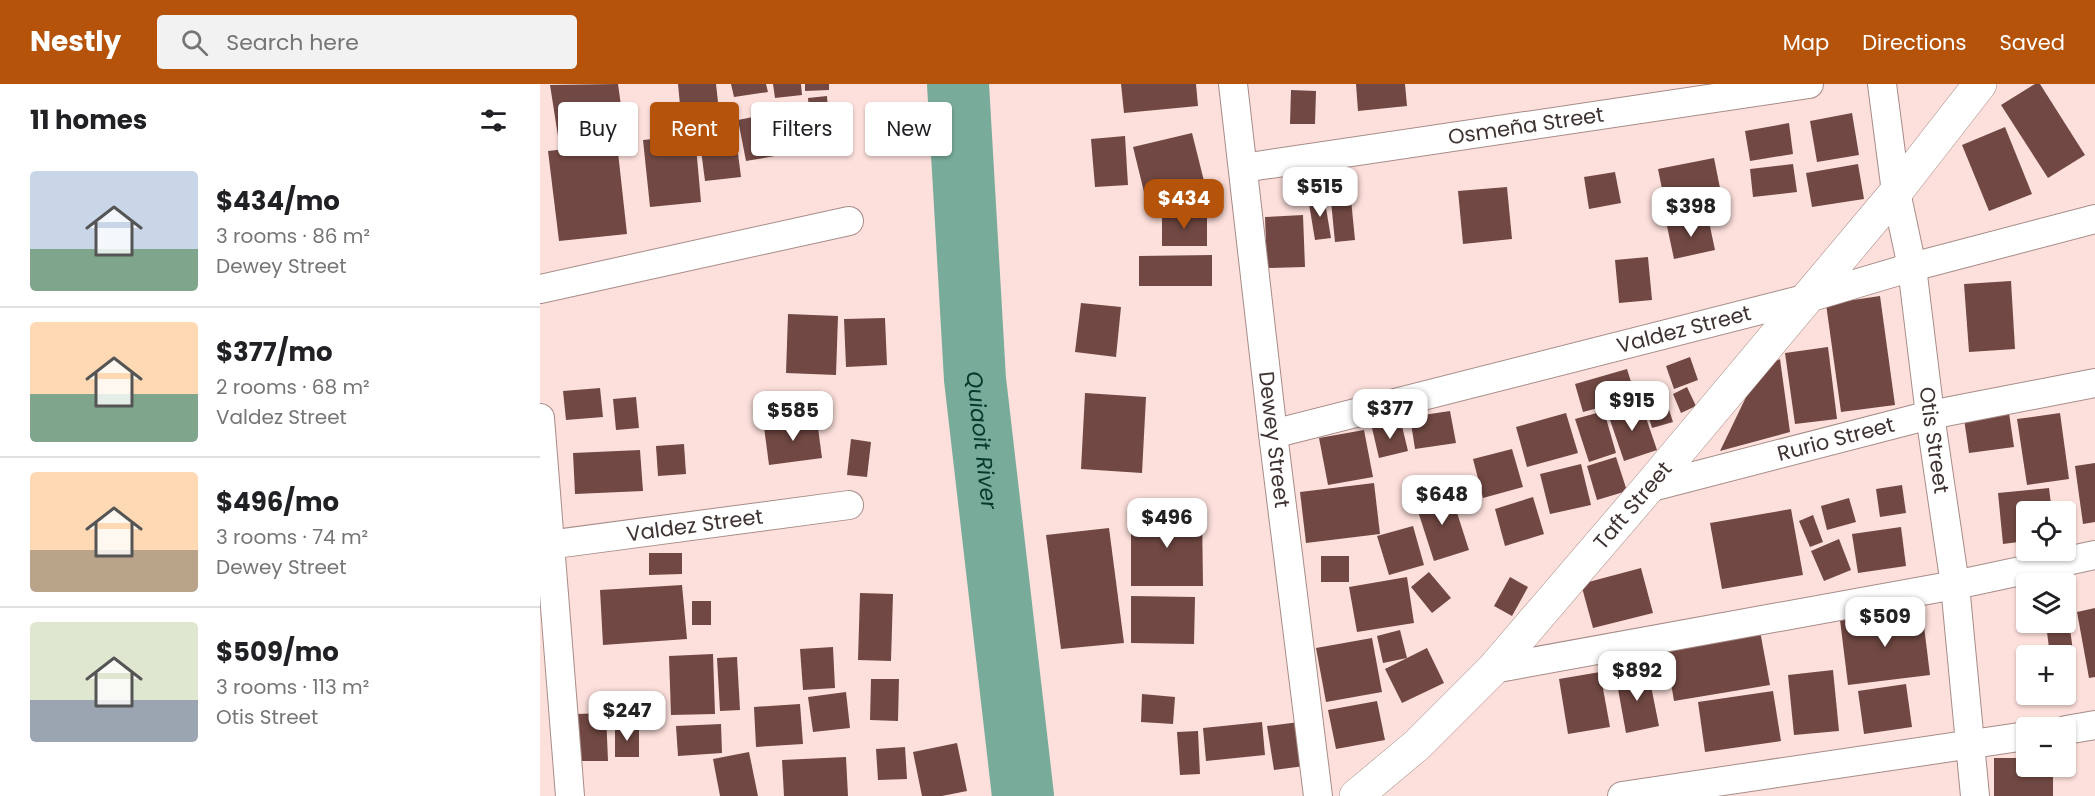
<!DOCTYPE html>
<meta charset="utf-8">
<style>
body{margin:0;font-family:Poppins,sans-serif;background:#f2f2f2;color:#202124;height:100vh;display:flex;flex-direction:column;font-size:22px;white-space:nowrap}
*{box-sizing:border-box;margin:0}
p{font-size:20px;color:#757577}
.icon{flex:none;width:33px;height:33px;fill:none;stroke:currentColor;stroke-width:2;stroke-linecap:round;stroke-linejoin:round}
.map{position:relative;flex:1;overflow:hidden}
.details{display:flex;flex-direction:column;background:#fff;width:540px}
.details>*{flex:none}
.guide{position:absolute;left:18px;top:18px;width:570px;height:54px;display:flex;gap:12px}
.controls{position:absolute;left:1476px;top:417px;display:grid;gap:12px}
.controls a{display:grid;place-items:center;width:60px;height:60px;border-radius:6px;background:#fff;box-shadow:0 2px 4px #0004;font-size:30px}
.price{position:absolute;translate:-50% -51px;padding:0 14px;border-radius:12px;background:#fff;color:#222;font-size:20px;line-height:39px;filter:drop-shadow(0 2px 3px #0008)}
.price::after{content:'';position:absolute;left:50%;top:36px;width:18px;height:14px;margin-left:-9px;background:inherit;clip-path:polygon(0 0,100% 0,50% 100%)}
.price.on{background:#b45309;color:#fff}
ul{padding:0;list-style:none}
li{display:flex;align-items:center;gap:18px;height:150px;padding:0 30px}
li+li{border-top:2px solid #e0e0e0}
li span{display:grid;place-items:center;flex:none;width:168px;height:120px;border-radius:6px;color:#555}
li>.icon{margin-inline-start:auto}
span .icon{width:72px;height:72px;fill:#fffc;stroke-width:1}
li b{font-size:26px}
h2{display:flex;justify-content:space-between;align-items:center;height:72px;padding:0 30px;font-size:26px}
.tag{padding:0 21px;border-radius:6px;background:#fff;box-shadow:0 2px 4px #0004;font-size:21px;line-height:54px}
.tag.on{background:#b45309;color:#fff}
header{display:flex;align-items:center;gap:36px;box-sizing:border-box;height:84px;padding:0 30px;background:#b45309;color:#fff}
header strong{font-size:28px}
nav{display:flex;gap:33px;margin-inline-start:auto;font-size:21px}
.search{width:420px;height:54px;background:#f2f2f2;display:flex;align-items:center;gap:15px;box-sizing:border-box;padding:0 21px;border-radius:6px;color:#757577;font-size:22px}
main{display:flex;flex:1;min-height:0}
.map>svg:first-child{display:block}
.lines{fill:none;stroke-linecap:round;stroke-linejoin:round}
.river{stroke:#79ab9b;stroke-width:62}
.building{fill:#714843}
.minor-casing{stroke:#a68c88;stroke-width:30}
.tertiary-casing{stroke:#a68c88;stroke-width:34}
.minor{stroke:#fff;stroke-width:28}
.tertiary{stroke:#fff;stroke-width:33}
.labels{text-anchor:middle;stroke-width:6;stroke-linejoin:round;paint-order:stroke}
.street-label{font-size:21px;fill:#3e3331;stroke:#fde0dc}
.water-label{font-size:22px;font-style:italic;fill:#08372c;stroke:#fde0dc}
</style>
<header>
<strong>Nestly</strong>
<div class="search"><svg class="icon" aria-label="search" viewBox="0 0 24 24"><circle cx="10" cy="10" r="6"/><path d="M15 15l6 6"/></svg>Search here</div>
<nav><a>Map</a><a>Directions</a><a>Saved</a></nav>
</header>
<main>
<section class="details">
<h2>11 homes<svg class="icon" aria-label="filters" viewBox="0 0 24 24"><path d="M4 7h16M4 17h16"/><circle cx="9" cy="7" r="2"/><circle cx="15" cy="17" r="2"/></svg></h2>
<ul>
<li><span style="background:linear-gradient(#c9d6e8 65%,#7fa58c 0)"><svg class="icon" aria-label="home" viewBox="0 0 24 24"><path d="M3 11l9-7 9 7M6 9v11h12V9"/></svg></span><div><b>$434/mo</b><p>3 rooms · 86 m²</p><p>Dewey Street</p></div></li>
<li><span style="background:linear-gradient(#ffd9b3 60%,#7fa58c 0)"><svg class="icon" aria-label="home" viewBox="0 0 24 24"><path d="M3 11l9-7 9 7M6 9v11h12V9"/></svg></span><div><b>$377/mo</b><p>2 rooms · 68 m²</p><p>Valdez Street</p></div></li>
<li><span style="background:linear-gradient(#ffd9b3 65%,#b9a48a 0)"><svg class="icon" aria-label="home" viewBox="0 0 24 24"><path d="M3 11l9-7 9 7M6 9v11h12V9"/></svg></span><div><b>$496/mo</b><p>3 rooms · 74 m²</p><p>Dewey Street</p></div></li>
<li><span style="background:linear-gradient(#dfe7d0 65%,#9aa5b1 0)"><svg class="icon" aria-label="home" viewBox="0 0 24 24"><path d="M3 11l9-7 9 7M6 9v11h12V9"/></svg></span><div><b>$509/mo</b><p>3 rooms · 113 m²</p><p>Otis Street</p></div></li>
</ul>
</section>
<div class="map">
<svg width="1555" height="712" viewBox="0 0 1555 712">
<rect width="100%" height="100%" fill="#fde0dc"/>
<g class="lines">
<path class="river" id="s1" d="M418 0 435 295 483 712"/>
</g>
<g class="building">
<polygon points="78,0 84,43 18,52 10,1"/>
<polygon points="138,0 176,0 178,18 140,21"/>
<polygon points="191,0 226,0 228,8 194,13"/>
<polygon points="233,0 261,0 262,11 235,14"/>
<polygon points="265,0 289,0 289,6 265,7"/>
<polygon points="581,0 656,0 658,22 584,29"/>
<polygon points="816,0 865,0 867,22 818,27"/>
<polygon points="1495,0 1500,0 1545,71 1508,94 1461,21"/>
<polygon points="751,6 776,7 775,40 750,40"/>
<polygon points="287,12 288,26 269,28 268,14"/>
<polygon points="233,29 241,71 206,77 198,36"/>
<polygon points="1312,29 1319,71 1277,78 1270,37"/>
<polygon points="194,38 201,93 165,97 158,43"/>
<polygon points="1249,39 1253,70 1210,77 1205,47"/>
<polygon points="1465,43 1492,110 1449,127 1422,61"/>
<polygon points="652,49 664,97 605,112 593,63"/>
<polygon points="155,51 161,118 110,123 103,56"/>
<polygon points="585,52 588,101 555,103 551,55"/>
<polygon points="77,59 87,150 19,157 8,67"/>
<polygon points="1174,74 1184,124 1128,135 1118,85"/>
<polygon points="1253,80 1257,108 1213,113 1210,85"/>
<polygon points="1318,80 1324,115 1272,123 1266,89"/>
<polygon points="1075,88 1081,119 1049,125 1044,93"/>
<polygon points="967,103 972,155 923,160 918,107"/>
<polygon points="810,105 815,156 795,158 790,107"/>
<polygon points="784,112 791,154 775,156 768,114"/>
<polygon points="622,130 667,131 667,162 622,162"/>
<polygon points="763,131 765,183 727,184 725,133"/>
<polygon points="1168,133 1175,166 1134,175 1127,142"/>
<polygon points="672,171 672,202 599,202 599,172"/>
<polygon points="1108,173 1112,216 1079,219 1075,176"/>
<polygon points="1471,197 1475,265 1429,268 1424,200"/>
<polygon points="1340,212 1355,321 1301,328 1286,220"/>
<polygon points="541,219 581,223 576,273 535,268"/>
<polygon points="248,230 298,232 296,291 246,289"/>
<polygon points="345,234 347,281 306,283 304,235"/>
<polygon points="1288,263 1297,335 1255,340 1245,269"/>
<polygon points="1150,273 1158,296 1134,305 1126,282"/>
<polygon points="1240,275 1250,348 1180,367 1220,284"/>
<polygon points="1087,285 1096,314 1043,328 1035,300"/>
<polygon points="1121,301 1133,338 1112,344 1101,307"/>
<polygon points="1147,303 1156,322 1141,329 1133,310"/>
<polygon points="60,304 63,333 26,336 23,307"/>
<polygon points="545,309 606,313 602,389 541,385"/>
<polygon points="96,313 99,344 76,346 73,315"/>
<polygon points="1101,319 1117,366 1084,377 1068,330"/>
<polygon points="1468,322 1474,363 1429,369 1423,328"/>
<polygon points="910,327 916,359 875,365 870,333"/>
<polygon points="1064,327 1076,369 1049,378 1035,335"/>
<polygon points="1026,329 1038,369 987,383 976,343"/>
<polygon points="1520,329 1529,395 1487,401 1477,335"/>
<polygon points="277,336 282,374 229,381 224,343"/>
<polygon points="861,338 868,367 839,374 832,344"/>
<polygon points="824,346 833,393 788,401 779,354"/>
<polygon points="311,355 331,358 327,393 307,391"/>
<polygon points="144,360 146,390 118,392 116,362"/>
<polygon points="972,365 983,403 943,414 933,375"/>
<polygon points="100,366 103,407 35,410 33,369"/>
<polygon points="1076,373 1087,407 1057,416 1047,382"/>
<polygon points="1555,379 1555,438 1543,440 1535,382"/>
<polygon points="1041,380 1051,421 1010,430 1000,390"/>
<polygon points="834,399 840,450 766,459 760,408"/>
<polygon points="1362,401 1366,429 1340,433 1336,405"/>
<polygon points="1509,404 1512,428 1486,428 1486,457 1463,460 1458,409"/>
<polygon points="910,407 929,466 894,477 875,418"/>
<polygon points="993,413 1004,450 965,462 955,425"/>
<polygon points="1309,414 1316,438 1287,446 1281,422"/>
<polygon points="1251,425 1263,491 1182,505 1170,439"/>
<polygon points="662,427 663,502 591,502 591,428"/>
<polygon points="1273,431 1283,458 1270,463 1259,437"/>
<polygon points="873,442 884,481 849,491 837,452"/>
<polygon points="1361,443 1366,482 1318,489 1312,450"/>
<polygon points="569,444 584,559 521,565 506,451"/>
<polygon points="1299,455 1311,486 1284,497 1271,467"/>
<polygon points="109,469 142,469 142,490 109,491"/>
<rect x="781" y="472" width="28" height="26"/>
<polygon points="1101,484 1113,529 1053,544 1041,500"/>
<polygon points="889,488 911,514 892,529 871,503"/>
<polygon points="867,493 874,539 817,548 809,503"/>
<polygon points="970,493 988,503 972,532 954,522"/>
<polygon points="142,501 147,555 63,561 60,506"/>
<polygon points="320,509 353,510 351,577 318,576"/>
<polygon points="591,512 655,513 654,560 591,559"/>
<rect x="152" y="517" width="19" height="24"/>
<polygon points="1555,524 1555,593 1549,594 1537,528"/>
<polygon points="1382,526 1390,591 1308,601 1300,536"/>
<polygon points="1529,537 1536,590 1526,591 1526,572 1510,572 1506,540"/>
<polygon points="860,546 867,574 843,579 837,552"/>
<polygon points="1220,547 1230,601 1134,617 1125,564"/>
<polygon points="832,554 842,608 786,618 776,564"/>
<polygon points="293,563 295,604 263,606 260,565"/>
<polygon points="887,564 904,599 862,619 845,585"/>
<polygon points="173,570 175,630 131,631 129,572"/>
<polygon points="197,573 200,626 180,627 177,574"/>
<polygon points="1293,586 1299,647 1254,651 1248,591"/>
<polygon points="1108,587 1119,642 1086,649 1076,594"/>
<polygon points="1060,588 1070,643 1028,650 1019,595"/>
<polygon points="331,595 359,595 358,637 330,636"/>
<polygon points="1366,600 1372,643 1324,650 1318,607"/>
<polygon points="1233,607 1241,657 1165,668 1158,618"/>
<polygon points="306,608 310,644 273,648 268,613"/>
<polygon points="602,610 635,613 633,640 601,638"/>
<polygon points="837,617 845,656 796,665 788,626"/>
<polygon points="260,620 263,660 216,663 214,623"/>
<polygon points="66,629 68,677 38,677 36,630"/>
<polygon points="767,637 772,681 734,686 727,642"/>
<polygon points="722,638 725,671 666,677 663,644"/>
<polygon points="181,640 182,669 138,672 136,642"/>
<rect x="75" y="642" width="24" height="31"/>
<polygon points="658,647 660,690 640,691 637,648"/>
<polygon points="417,659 427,707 402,712 382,712 373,668"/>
<polygon points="365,663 367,695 338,696 336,665"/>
<polygon points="209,668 218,712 180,712 173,675"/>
<polygon points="306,673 308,712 244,712 242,676"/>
<polygon points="1454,674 1486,674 1486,682 1513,682 1513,712 1454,712"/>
</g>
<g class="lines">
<defs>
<g id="minor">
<path id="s2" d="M693 0 733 350 778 712"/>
<path id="s3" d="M1342 0 1356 108 1372 183 1390 331 1415 501 1435 712"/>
<path id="s4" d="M703 84 1269 0"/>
<polyline points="0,205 309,137"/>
<polyline points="0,334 30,712"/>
<path id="s5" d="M733 350 1268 214 1372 183 1555 135"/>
<path id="s6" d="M1108 404 1390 331 1555 299"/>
<path id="s7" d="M0 462 309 421"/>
<polyline points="953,585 1415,501 1555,471"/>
<polyline points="1526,646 1555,641"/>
<polyline points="1082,712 1486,652"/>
</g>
<g id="tertiary">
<path id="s8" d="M816 712 877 661 953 585 1108 404 1356 108 1440 0"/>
</g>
</defs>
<use href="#minor" class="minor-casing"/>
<use href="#tertiary" class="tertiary-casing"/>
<use href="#minor" class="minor"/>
<use href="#tertiary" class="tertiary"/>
</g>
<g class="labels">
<g class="street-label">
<text dy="7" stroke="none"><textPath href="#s4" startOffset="286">Osmeña Street</textPath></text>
<text dy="7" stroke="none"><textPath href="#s5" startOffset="424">Valdez Street</textPath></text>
<text dy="7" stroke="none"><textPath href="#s6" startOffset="194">Rurio Street</textPath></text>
<text dy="7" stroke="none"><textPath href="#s3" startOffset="360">Otis Street</textPath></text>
<text dy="7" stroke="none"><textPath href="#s2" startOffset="358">Dewey Street</textPath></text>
<text dy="7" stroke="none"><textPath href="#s8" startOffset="402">Taft Street</textPath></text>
<text dy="7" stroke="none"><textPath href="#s7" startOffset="156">Valdez Street</textPath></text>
</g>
<g class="water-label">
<text dy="8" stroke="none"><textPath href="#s1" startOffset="357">Quiaoit River</textPath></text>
</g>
</g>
</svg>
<div class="controls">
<a><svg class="icon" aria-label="locate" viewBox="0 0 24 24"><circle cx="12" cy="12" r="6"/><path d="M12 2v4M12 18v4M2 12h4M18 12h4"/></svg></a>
<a><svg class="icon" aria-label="layers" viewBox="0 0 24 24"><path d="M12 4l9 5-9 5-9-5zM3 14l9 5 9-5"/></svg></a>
<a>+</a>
<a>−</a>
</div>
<b class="price" style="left:780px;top:134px">$515</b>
<b class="price on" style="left:644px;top:146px">$434</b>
<b class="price" style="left:1151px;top:154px">$398</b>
<b class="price" style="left:1092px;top:348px">$915</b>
<b class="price" style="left:850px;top:356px">$377</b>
<b class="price" style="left:253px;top:358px">$585</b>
<b class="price" style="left:902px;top:442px">$648</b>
<b class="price" style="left:627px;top:465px">$496</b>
<b class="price" style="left:1345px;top:564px">$509</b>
<b class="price" style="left:1097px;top:618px">$892</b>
<b class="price" style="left:87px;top:658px">$247</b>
<div class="guide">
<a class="tag">Buy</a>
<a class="tag on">Rent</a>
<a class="tag">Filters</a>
<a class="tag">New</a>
</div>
</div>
</main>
